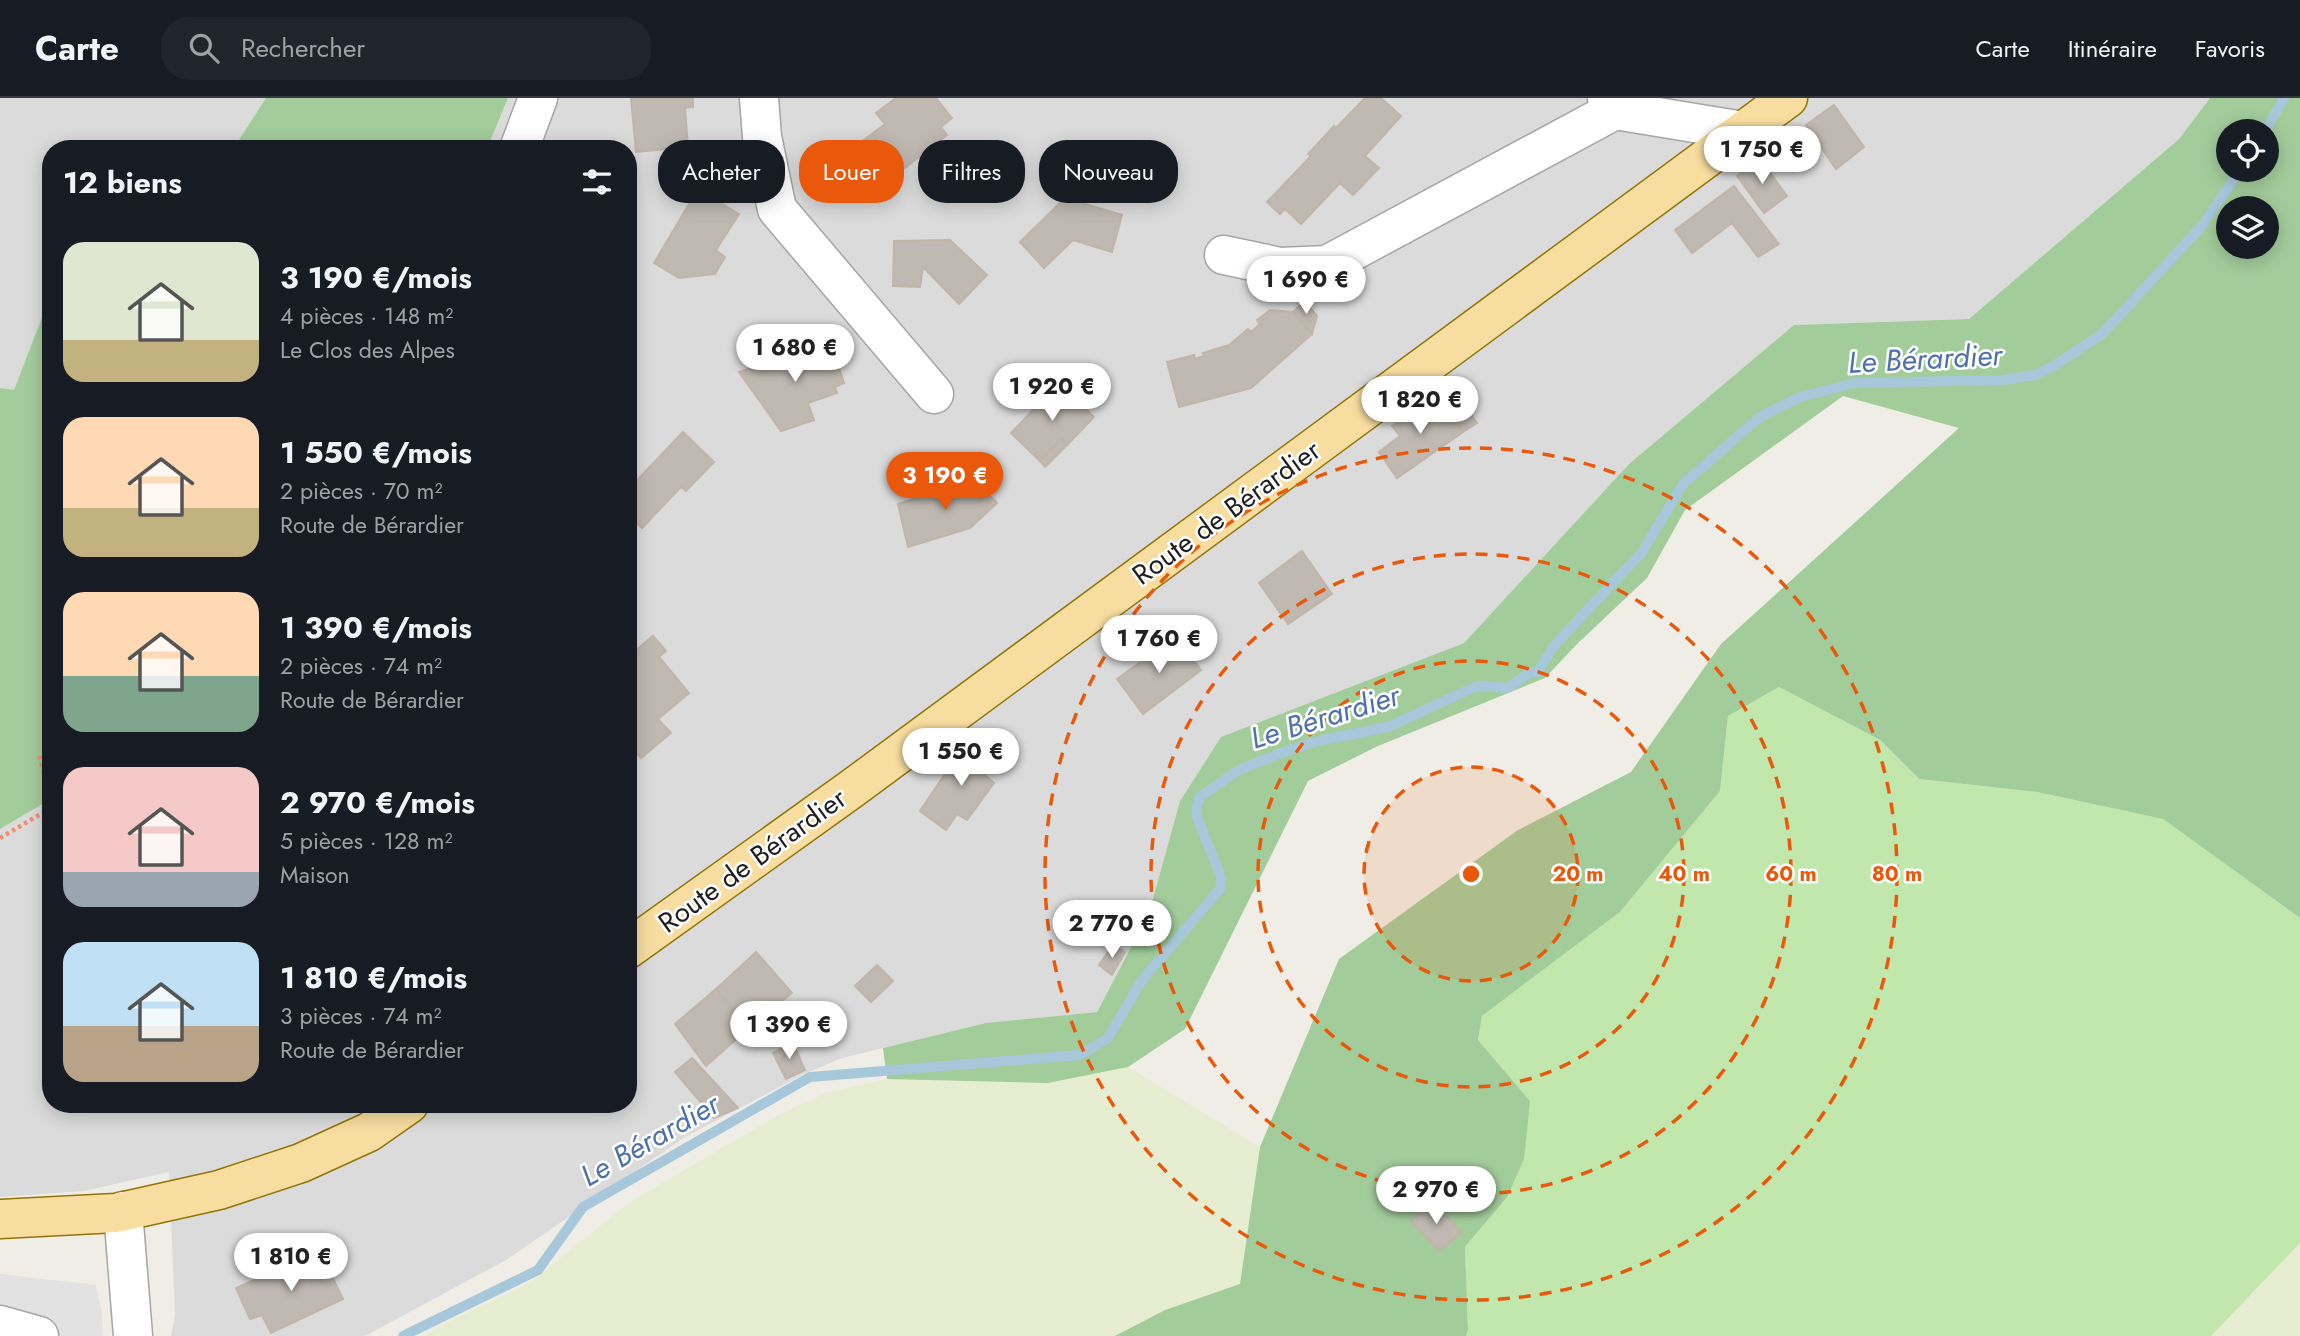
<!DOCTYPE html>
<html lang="fr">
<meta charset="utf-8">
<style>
body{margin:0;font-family:Jost,sans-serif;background:#20242c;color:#f1f3f6;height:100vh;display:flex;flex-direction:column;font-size:26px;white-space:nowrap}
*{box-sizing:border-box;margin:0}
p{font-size:23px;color:#9ea1a6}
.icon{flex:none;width:38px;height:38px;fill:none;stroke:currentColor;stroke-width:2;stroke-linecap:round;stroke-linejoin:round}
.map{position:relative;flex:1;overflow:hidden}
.sheet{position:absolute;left:42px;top:42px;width:595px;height:973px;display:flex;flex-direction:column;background:#171b24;border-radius:28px;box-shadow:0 4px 18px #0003}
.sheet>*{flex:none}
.top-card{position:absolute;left:658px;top:42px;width:665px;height:63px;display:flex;gap:14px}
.controls{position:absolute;left:2216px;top:21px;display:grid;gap:14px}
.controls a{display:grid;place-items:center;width:63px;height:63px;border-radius:50%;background:#171b24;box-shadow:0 4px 18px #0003;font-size:35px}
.price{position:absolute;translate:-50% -60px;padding:0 16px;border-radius:24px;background:#fff;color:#222;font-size:23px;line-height:46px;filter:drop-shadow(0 2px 4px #0008)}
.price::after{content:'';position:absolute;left:50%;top:42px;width:21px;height:16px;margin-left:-10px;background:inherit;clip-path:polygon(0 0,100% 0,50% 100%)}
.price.selected{background:#ea580c;color:#fff}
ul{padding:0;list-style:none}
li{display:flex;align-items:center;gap:21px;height:175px;padding:0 21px}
li span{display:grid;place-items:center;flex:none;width:196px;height:140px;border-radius:21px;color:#555}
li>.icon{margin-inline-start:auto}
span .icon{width:84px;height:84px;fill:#fffc;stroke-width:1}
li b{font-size:30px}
h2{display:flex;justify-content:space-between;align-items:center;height:84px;padding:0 21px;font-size:30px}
.pill{padding:0 24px;border-radius:28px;background:#171b24;box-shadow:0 4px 18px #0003;font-size:24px;line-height:63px}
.pill.selected{background:#ea580c;color:#fff}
header{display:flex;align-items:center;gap:42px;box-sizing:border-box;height:98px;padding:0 35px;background:#171b24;border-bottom:2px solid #363941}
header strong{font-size:33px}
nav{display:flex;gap:38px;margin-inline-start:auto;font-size:24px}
.search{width:490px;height:63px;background:#20242c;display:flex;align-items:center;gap:18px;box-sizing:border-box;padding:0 24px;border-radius:28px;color:#9ea1a6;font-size:26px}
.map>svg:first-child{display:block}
.residential{fill:#dcdbdb}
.farmland{fill:#e7edd0}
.grass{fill:#c2e7ac}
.forest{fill:#a3cc9b;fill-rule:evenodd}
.parking{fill:#e2e2e2}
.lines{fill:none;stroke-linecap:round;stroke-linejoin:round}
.stream{stroke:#a7c8db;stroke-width:10}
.building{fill:#bfb9b1;stroke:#c0b5a7;stroke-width:2}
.minor-casing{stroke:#a5a5a5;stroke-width:41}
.major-casing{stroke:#927506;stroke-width:41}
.path{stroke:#f48e70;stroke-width:4.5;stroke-dasharray:3.5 3.5;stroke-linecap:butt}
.minor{stroke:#fff;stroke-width:38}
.major{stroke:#f8dda0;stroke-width:38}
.ring{fill:none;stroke:#e8590c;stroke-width:3.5;stroke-dasharray:12 9}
.labels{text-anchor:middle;stroke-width:5;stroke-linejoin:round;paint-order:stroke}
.street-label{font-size:28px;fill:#1e1e1e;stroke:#fff}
.water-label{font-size:30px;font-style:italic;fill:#4e71aa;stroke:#fff}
.centre{fill:#e8590c;stroke:#fff;stroke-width:3.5}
.ring-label{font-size:21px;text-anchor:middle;font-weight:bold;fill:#e8590c;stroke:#fff;stroke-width:5;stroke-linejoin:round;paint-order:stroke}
</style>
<header>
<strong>Carte</strong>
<div class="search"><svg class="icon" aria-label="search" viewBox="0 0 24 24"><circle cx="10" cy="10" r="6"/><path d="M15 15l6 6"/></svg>Rechercher</div>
<nav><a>Carte</a><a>Itinéraire</a><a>Favoris</a></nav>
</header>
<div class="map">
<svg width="2300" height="1238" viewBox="0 0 2300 1238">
<rect width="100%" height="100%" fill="#efede5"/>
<g class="residential">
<polygon points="0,0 266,0 233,51 51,51 51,196 14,293 0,290"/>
<polygon points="508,0 2210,0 2179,41 1969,221 1794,227 1629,366 1464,545 1221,639 1180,703 1149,815 1097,914 986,925 842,960 802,977 685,1039 506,1162 365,1238 171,1238 175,1218 169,1074 84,1093 0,1099 0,731 51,701 51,1006 628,1006 628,51 487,51"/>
</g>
<g class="farmland">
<polygon points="1128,969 1260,1049 1240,1186 1165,1212 1115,1238 424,1238 448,1224 528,1186 630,1104 777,1018 826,995 887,981 1048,985"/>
<polygon points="2300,1145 2300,1238 2211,1238"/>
</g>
<polygon class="grass" points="1779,589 1880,642 1919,681 2037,694 2163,721 2300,820 2300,1145 2211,1238 1466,1238 1468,1232 1465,1149 1507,1099 1530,1003 1478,942 1482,918 1620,814 1720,693 1728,618"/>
<g class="forest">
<polygon points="266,0 508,0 487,51 233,51"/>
<path d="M2210 0H2300V820L2163 721 2037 694 1919 681 1880 642 1779 589 1728 618 1720 693 1620 814 1482 918 1478 942 1530 1003 1524 1061 1507 1099 1465 1149 1468 1232 1466 1238H1115L1165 1212 1240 1186 1260 1049 1339 861 1518 732 1631 674 1721 546 1959 330 1843 298 1685 412 1647 480 1577 546 1545 580 1378 648 1308 683 1185 931 1128 969 1048 985 887 981 883 950 986 925 1097 914 1149 815 1180 703 1221 639 1464 545 1629 366 1794 227 1969 221 2179 41ZM2228 33H2266V72H2228ZM2228 110H2266V149H2228Z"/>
<polygon points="51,196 51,701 0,731 0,290 14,292"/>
</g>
<polygon class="parking" points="0,1176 96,1187 102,1216 103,1238 0,1238"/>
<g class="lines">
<g class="stream">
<polyline points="2265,33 2284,0"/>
<polyline points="403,1238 538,1172 583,1109 810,979 1080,957 1108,940 1142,882 1220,791 1221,779 1197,719 1197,707 1200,699 1237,673 1283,654 1318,643 1388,629 1477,588 1508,590 1530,574 1538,574 1553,549 1642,454 1683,386 1760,319 1800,299 1855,285 2004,282 2035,277 2052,269 2102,236 2201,129 2240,72"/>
</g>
</g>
<g class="building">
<polygon points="631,0 693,0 693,9 685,10 688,49 636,54"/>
<polygon points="896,0 936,0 952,20 941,29 947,37 888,83 860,45 885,26 876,15"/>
<polygon points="1365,0 1381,0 1401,18 1365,58 1379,70 1353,97 1340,85 1301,126 1285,111 1280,116 1267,104 1311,58 1308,56 1334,28 1336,30"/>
<polygon points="1834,7 1864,49 1836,71 1806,27"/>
<polygon points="1760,61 1787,98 1764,115 1737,78"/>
<polygon points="1734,88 1779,146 1758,159 1732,125 1692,155 1675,132"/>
<polygon points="698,91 739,116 716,152 725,159 715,176 679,180 654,165"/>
<polygon points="1065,100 1122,117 1112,154 1073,142 1044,170 1020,144"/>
<polygon points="950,142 987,177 959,206 923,169 920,189 893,188 894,143"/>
<polygon points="1305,203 1317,218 1312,236 1293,214"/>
<polygon points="1270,212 1293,214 1312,236 1251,290 1179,309 1167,264 1194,257 1195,261 1204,258 1203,255 1229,247 1248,231 1251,234 1260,226 1257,222"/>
<polygon points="830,244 844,285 835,289 837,295 808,305 814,322 781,333 739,274"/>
<polygon points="1059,285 1094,319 1067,347 1061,341 1040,363 1011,335"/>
<polygon points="1450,286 1477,325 1463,334 1436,296"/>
<polygon points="1436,296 1463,334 1397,380 1379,354 1400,338 1392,328"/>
<polygon points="683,334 714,364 686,393 681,389 642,430 628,417 628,392"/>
<polygon points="1061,341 1067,347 1045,369 1040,363"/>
<polygon points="967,375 997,405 970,430 908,449 898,406 952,389"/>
<polygon points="1302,453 1332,496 1288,526 1259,485"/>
<polygon points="653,538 666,553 659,559 689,595 658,621 671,635 641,660 628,645 628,559"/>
<polygon points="1175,539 1201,572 1143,616 1117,581"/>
<polygon points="974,642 997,657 983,675 994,685 967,722 957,716 946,732 920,713 949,670 953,673"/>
<polygon points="1113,847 1125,854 1112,877 1099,867"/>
<polygon points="756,854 792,895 748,931 716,891"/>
<polygon points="877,867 893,883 871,904 855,888"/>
<polygon points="716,891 748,931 706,968 675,926"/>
<polygon points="793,945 805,972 786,981 773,955"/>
<polygon points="692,960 738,1010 714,1020 675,974"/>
<polygon points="1432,1103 1461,1134 1440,1153 1411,1123"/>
<polygon points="320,1154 343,1201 271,1235 262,1217 250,1221 236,1190"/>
</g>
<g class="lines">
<defs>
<g id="minor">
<polyline points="759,0 762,39 777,111 934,296"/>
<polyline points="1607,0 1615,12 1743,33"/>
<polyline points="519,51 538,0"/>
<polyline points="1224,157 1280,169 1327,167 1615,12"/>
<polyline points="123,1113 133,1238"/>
<polyline points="0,1227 39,1238"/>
</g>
<g id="major">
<polyline points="628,851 850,692 1788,0"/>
<polyline points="0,1121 116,1115 219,1092 301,1065 369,1034 409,1006"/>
</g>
</defs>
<use href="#minor" class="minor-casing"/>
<use href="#major" class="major-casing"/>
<g class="path">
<polyline points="39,658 51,697"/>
<polyline points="0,740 51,710"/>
</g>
<use href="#minor" class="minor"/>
<use href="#major" class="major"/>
</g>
<circle cx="1471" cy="776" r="107" fill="#e8590c" fill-opacity=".12"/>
<g class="ring">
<circle cx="1471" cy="776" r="107"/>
<circle cx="1471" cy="776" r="213"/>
<circle cx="1471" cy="776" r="320"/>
<circle cx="1471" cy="776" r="426"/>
</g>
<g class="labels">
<g class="street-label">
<text transform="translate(1226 414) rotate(-36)" y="10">Route de Bérardier</text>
<text transform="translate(752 762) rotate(-36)" y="10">Route de Bérardier</text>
</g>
<g class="water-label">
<text transform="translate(1925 261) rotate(-3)" y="10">Le Bérardier</text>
<text transform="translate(1325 619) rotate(-17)" y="10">Le Bérardier</text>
<text transform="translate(650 1042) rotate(-30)" y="10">Le Bérardier</text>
</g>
</g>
<circle cx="1471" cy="776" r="10" class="centre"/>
<g class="ring-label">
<text x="1578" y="783">20 m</text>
<text x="1684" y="783">40 m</text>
<text x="1791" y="783">60 m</text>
<text x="1897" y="783">80 m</text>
</g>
</svg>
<div class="controls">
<a><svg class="icon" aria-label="locate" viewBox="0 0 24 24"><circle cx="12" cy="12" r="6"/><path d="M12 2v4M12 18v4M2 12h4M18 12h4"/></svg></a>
<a><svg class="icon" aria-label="layers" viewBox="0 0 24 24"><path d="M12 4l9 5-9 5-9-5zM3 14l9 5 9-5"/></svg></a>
</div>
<b class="price" style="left:1762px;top:88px">1 750 €</b>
<b class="price" style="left:1306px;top:218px">1 690 €</b>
<b class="price" style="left:795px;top:286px">1 680 €</b>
<b class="price" style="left:1052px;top:325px">1 920 €</b>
<b class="price" style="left:1420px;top:338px">1 820 €</b>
<b class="price selected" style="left:945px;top:414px">3 190 €</b>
<b class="price" style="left:1159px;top:577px">1 760 €</b>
<b class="price" style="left:961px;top:690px">1 550 €</b>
<b class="price" style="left:1112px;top:862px">2 770 €</b>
<b class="price" style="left:789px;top:963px">1 390 €</b>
<b class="price" style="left:1436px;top:1128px">2 970 €</b>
<b class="price" style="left:291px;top:1195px">1 810 €</b>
<div class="top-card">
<a class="pill">Acheter</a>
<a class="pill selected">Louer</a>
<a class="pill">Filtres</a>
<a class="pill">Nouveau</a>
</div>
<section class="sheet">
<h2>12 biens<svg class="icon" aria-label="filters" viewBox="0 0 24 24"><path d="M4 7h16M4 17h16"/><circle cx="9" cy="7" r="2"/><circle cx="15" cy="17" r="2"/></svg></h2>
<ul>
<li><span style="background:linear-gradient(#dfe7d0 70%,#c2b280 0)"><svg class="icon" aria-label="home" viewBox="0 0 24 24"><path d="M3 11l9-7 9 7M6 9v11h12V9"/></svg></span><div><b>3 190 €/mois</b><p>4 pièces · 148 m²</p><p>Le Clos des Alpes</p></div></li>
<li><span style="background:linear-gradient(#ffd9b3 65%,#c2b280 0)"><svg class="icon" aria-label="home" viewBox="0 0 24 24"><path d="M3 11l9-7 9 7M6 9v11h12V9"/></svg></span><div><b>1 550 €/mois</b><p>2 pièces · 70 m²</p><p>Route de Bérardier</p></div></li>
<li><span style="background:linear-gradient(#ffd9b3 60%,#7fa58c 0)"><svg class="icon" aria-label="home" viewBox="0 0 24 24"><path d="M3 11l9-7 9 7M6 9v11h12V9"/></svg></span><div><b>1 390 €/mois</b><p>2 pièces · 74 m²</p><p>Route de Bérardier</p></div></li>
<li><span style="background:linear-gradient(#f6c9c9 75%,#9aa5b1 0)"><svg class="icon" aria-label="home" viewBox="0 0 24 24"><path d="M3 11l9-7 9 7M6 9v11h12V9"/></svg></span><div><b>2 970 €/mois</b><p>5 pièces · 128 m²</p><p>Maison</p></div></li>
<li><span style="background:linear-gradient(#bfe0f5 60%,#b9a48a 0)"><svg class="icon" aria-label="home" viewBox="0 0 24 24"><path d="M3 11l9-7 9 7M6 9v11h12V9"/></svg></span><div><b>1 810 €/mois</b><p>3 pièces · 74 m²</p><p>Route de Bérardier</p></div></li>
</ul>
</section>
</div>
